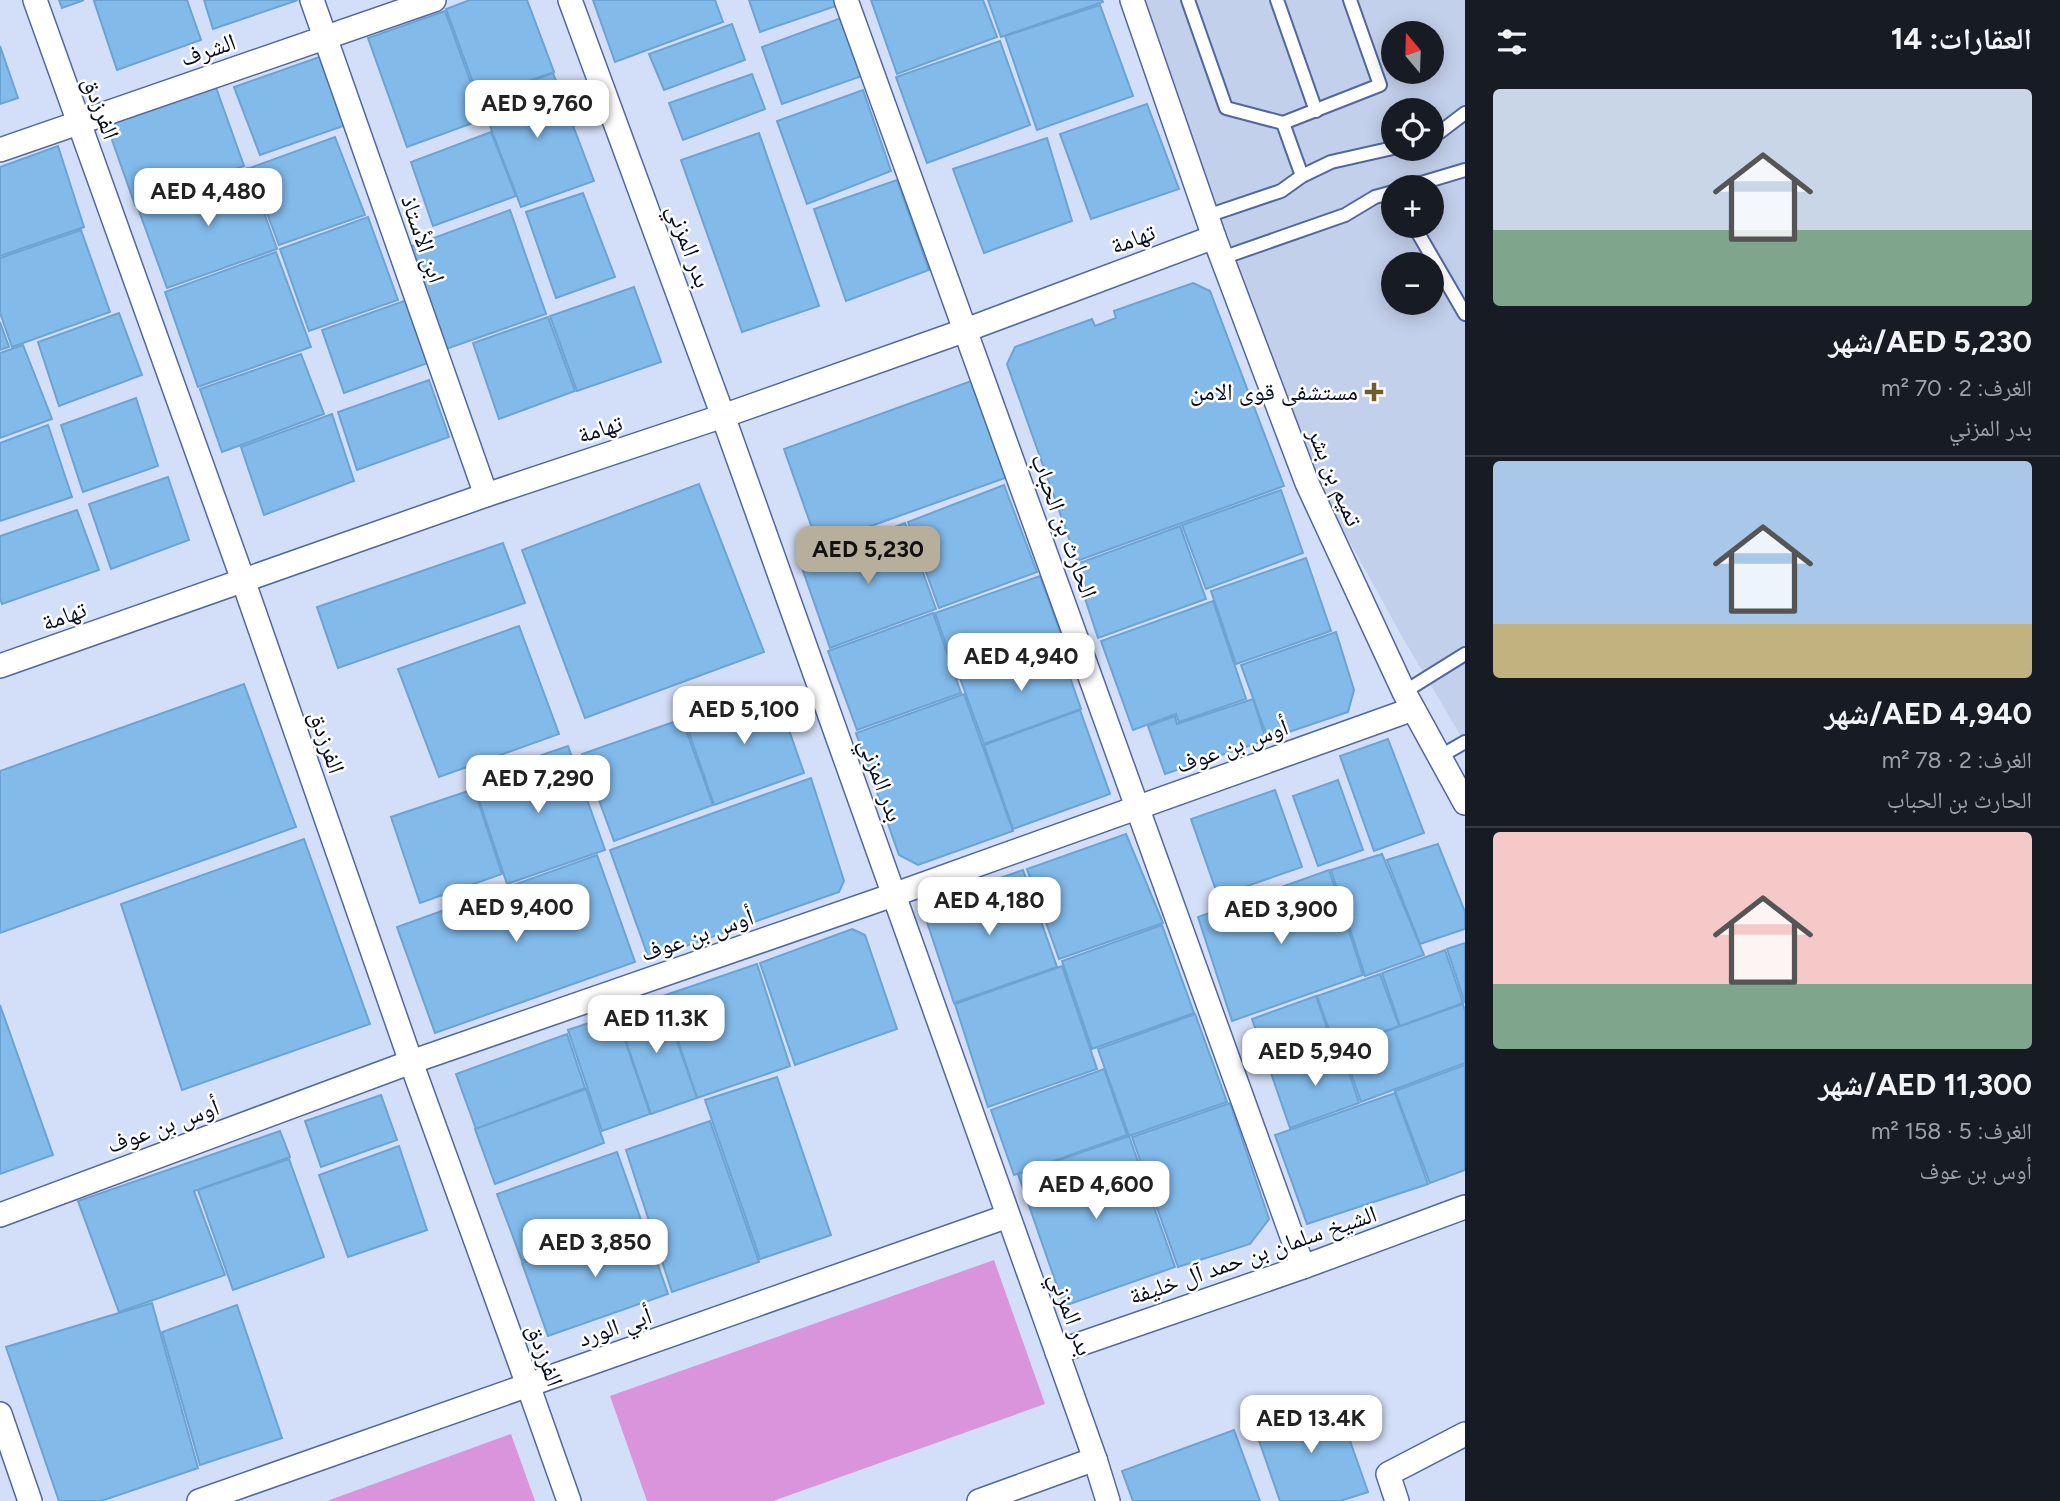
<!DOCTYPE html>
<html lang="ar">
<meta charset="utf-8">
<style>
body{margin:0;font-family:Figtree,"Noto Naskh Arabic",sans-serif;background:#20242c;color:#f1f3f6;direction:rtl;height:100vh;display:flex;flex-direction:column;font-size:26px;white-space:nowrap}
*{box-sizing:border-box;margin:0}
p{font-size:23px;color:#9ea1a6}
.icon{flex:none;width:38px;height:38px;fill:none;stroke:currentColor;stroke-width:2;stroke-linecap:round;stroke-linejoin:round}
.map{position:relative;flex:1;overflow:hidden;direction:ltr}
.drawer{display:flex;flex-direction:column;background:#171b24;width:595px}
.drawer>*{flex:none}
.needle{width:46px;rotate:341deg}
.tools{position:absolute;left:1381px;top:21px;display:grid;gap:14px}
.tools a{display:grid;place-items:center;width:63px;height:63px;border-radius:50%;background:#171b24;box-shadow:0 4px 18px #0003;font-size:35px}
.price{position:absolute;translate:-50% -60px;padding:0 16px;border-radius:14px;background:#fff;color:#222;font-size:23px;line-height:46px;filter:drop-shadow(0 2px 4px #0008)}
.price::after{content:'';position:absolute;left:50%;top:42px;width:21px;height:16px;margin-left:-10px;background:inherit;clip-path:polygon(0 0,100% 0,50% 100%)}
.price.on{background:#b7af9b;color:#111}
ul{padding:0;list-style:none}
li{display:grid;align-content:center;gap:14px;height:371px;padding:0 28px}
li+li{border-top:2px solid #363941}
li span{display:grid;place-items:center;height:217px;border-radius:7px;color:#555}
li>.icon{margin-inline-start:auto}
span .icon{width:126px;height:126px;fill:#fffc;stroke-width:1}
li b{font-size:30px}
h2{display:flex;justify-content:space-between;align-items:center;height:84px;padding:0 28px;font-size:30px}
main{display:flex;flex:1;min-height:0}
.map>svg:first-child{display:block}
.built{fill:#c3d0eb;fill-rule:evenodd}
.green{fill:#d994db}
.building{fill:#82baea;stroke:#6ca3d3;stroke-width:2}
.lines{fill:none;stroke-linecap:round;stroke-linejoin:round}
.lane-casing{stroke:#51689f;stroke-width:16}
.street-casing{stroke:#51689f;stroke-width:26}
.lane{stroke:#fff;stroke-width:12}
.street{stroke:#fff;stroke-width:23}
.poi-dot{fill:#715c2b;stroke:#fff;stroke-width:2.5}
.labels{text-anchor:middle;stroke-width:5;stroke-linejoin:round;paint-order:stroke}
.street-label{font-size:24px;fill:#050d21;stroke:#fff}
.poi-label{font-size:24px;fill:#050d21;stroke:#fff;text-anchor:end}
</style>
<main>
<section class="drawer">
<h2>العقارات: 14<svg class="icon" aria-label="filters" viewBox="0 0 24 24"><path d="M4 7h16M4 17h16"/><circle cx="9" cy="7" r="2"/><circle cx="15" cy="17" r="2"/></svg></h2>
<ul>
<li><span style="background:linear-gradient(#c9d6e8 65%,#7fa58c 0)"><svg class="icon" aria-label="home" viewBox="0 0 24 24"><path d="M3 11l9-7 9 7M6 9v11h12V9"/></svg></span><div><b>AED 5,230/شهر</b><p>الغرف: 2 · 70 m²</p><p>بدر المزني</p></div></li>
<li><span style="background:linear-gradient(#a9c7e8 75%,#c2b280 0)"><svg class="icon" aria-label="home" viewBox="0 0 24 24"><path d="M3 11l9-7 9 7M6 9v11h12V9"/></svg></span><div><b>AED 4,940/شهر</b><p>الغرف: 2 · 78 m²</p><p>الحارث بن الحباب</p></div></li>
<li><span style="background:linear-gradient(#f6c9c9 70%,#7fa58c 0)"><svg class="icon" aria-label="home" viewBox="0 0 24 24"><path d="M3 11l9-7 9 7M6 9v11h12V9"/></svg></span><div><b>AED 11,300/شهر</b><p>الغرف: 5 · 158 m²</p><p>أوس بن عوف</p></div></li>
</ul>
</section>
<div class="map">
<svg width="1465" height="1501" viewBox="0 0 1465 1501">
<rect width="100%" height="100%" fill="#d3dff8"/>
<path class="built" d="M1143 0H1465V743L1404 640 1316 481 1210 193ZM1393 33H1432V72H1393ZM1393 110H1432V149H1393ZM1393 187H1432V226H1393ZM1393 264H1432V303H1393Z"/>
<g class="green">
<polygon points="994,1260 1045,1404 773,1501 647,1501 610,1396"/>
<polygon points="511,1434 535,1501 327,1501"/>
</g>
<g class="building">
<polygon points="59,0 84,0 62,8"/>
<polygon points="98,0 187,0 201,40 117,70 94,1"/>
<polygon points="204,0 298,0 213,29"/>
<polygon points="470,0 527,0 554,72 479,99 446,9"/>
<polygon points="593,0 715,0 723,22 615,62"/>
<polygon points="749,0 837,0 839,5 760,32"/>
<polygon points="871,0 983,0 997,37 897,74"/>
<polygon points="988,0 1102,0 1103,2 1001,37"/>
<polygon points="1100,5 1133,96 1037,130 1005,36"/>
<polygon points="445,11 484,119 407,147 368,38"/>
<polygon points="841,18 862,76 782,104 762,47"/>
<polygon points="732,24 745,60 664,90 649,54"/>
<polygon points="1000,41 1030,125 927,163 896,77"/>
<polygon points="0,46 18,98 0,104"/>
<polygon points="325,55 349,124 260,155 234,87"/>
<polygon points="553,73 594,181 521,207 480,100"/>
<polygon points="752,74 765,109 683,140 669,103"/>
<polygon points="214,82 244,166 135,205 105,120"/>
<polygon points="863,90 891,171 807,204 777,121"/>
<polygon points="1147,104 1179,189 1091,219 1060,134"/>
<polygon points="491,132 516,196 433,226 411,162"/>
<polygon points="759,133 819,306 742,332 681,160"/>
<polygon points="335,137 365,215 279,245 250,168"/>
<polygon points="1047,138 1072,221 984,253 953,169"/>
<polygon points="58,146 84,227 0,256 0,167"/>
<polygon points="248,168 277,249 167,288 138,208"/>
<polygon points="897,180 929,270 846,301 814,209"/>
<polygon points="583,193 615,277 556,298 526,212"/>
<polygon points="510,210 546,314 446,349 409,247"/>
<polygon points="368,217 398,300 309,331 280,249"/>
<polygon points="81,230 110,312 12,347 0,313 0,258"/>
<polygon points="276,252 311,347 198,387 165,292"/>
<polygon points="1193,283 1210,291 1284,486 1077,561 1007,364 1015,347 1092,319 1095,326 1116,318 1114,311"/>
<polygon points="634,287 661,362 577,391 550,316"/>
<polygon points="407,300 428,363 344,393 322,330"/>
<polygon points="119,313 142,375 59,406 38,342"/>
<polygon points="548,317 575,391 499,419 473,343"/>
<polygon points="0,322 9,347 0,350"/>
<polygon points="23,345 52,419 0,438 0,353"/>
<polygon points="301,354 324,414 222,452 200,389"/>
<polygon points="429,380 449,437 357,470 338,412"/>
<polygon points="974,380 1008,477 818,545 784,449"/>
<polygon points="136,398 158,466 83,492 61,425"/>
<polygon points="332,414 354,481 264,515 241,447"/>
<polygon points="48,425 72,497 0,521 0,443"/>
<polygon points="168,477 189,540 111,569 89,504"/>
<polygon points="699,484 764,652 585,718 522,550"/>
<polygon points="1004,485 1037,572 939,608 908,522"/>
<polygon points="1281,490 1303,553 1206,589 1182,525"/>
<polygon points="77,510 99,570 2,604 0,598 0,536"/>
<polygon points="905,523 936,609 830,648 800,562"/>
<polygon points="1180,526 1206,599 1098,638 1074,565"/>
<polygon points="503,543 525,603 338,668 317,607"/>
<polygon points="1306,558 1331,631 1236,664 1211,591"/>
<polygon points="1040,576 1063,640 958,679 935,613"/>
<polygon points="1213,601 1246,699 1179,722 1176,714 1133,730 1101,641"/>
<polygon points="933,613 961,693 857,730 828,651"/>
<polygon points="519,626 559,734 439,777 398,669"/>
<polygon points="1336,632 1354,690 1348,712 1268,739 1241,665"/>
<polygon points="1058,643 1081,709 984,744 960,678"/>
<polygon points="244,684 296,827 0,933 0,771"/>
<polygon points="774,687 804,773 714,805 684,718"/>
<polygon points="964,694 1013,831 918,865 899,855 856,733"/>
<polygon points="1253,699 1266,740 1165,774 1148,726 1175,716 1177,724"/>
<polygon points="1080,710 1110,794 1013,829 984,745"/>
<polygon points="682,719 713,805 614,841 582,754"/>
<polygon points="1388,739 1424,833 1374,851 1340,756"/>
<polygon points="568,746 605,850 507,884 472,779"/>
<polygon points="811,778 844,881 839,892 649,959 610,850"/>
<polygon points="1338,780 1363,850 1318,866 1293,796"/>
<polygon points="474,789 502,874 420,903 391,817"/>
<polygon points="1275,790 1302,867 1218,896 1191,819"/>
<polygon points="1126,834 1163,923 1059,959 1027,869"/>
<polygon points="304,839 370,1024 182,1090 121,904"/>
<polygon points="1438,844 1465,912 1465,929 1420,944 1387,860"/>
<polygon points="1382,854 1424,955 1365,976 1331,870"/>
<polygon points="597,855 635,962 435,1033 397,927"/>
<polygon points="1023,870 1057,967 954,1003 925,916 930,902"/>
<polygon points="1329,870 1363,975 1232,1021 1198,917"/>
<polygon points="1162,925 1194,1013 1092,1049 1062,961"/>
<polygon points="852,929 865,935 897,1029 795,1065 760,963"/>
<polygon points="1465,943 1465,1003 1447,949"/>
<polygon points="1445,950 1463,1003 1400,1026 1382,973"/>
<polygon points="757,964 790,1066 697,1098 663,996"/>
<polygon points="1062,966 1097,1069 988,1107 955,1004"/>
<polygon points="1380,974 1399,1026 1336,1049 1317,996"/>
<polygon points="661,996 697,1098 651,1114 616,1012"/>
<polygon points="1316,996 1334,1049 1271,1071 1252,1019"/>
<polygon points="1463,1004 1465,1011 1465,1063 1361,1102 1342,1047"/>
<polygon points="0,1005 53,1155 0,1174"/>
<polygon points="616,1014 650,1114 602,1131 568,1030"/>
<polygon points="1195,1014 1227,1102 1129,1136 1098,1049"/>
<polygon points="567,1034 585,1088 476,1129 456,1074"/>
<polygon points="1341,1048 1359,1103 1290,1128 1271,1073"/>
<polygon points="1465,1065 1465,1170 1430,1183 1395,1091"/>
<polygon points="1104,1069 1127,1135 1014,1175 991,1110"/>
<polygon points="777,1077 831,1235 760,1259 705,1100"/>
<polygon points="586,1089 604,1143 495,1184 475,1129"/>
<polygon points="1395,1093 1428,1184 1307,1224 1275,1135"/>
<polygon points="381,1095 397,1140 321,1167 305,1121"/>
<polygon points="1230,1103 1269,1219 1250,1244 1178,1267 1132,1137"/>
<polygon points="710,1121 759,1262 672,1292 626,1150"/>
<polygon points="280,1131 290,1157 194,1191 225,1275 119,1312 78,1201"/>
<polygon points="1129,1136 1175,1267 1064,1306 1018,1174"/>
<polygon points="399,1146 427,1230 348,1257 319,1175"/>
<polygon points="617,1152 641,1220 522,1261 497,1194"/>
<polygon points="289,1159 324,1257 233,1290 198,1190"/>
<polygon points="643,1222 668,1294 548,1336 522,1263"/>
<polygon points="152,1303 198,1468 101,1501 59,1501 6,1347"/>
<polygon points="237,1305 282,1438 200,1465 162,1332"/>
<polygon points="1335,1398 1368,1492 1340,1501 1280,1501 1254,1426"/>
<polygon points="1234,1430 1260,1501 1133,1501 1122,1471"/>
</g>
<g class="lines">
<defs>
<g id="lane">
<polyline points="1188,0 1226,108 1283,123"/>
<polyline points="1277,0 1316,111"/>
<polyline points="1432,135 1440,132 1465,113"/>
<polyline points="1302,176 1283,123 1380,85 1350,0"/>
<polyline points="1408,187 1465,170"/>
<polyline points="1207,216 1281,191 1302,176 1331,162 1393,148"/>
<polyline points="1414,226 1465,314"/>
<polyline points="1222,258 1345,215 1375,197 1393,192"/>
<polyline points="1404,692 1465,654"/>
<polyline points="1439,757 1465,742"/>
</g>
<g id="street">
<polyline points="35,0 243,580 411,1062 528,1385 569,1501"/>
<polyline points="312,0 486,495"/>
<polyline points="570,0 723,416 1057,1352 1095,1459 1108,1501"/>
<polyline points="846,0 1303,1267"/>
<polyline points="1132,0 1214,237 1307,483 1404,692 1465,803"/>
<polyline points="0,150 434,0"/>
<polyline points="0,666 486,495 723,416 966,330 1214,237"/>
<polyline points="0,1215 411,1062 893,895 1413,709"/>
<polyline points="1057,1352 1303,1267 1465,1207"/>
<polyline points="0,1414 30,1501"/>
<polyline points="199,1501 1008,1216"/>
<polyline points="979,1501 1095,1459"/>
<polyline points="1397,1501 1388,1474 1465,1434"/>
</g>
</defs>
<use href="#lane" class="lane-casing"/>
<use href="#street" class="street-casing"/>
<use href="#lane" class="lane"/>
<use href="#street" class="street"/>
</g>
<path class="poi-dot" d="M1370.5 381.5h7v7h7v7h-7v7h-7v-7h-7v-7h7z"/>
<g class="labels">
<g class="street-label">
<text transform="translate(208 50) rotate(-19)" y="8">الشرف</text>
<text transform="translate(101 108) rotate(70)" y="8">الفرزدق</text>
<text transform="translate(423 239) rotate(71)" y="8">ابن الأستاذ</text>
<text transform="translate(1133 239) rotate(-21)" y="8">تهامة</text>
<text transform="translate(689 246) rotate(70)" y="8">بدر المزني</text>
<text transform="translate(600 429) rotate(-18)" y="8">تهامة</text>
<text transform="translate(1335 477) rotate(67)" y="8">تميم بن بشر</text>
<text transform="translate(1064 526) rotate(70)" y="8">الحارث بن الحباب</text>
<text transform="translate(64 616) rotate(-20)" y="8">تهامة</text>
<text transform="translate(327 742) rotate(71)" y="8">الفرزدق</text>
<text transform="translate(1232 746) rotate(-20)" y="8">أوس بن عوف</text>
<text transform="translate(881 780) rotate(70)" y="8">بدر المزني</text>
<text transform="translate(697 935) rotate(-19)" y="8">أوس بن عوف</text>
<text transform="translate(163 1126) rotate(-20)" y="8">أوس بن عوف</text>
<text transform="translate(1253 1255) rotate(-19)" y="8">الشيخ سلمان بن حمد آل خليفة</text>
<text transform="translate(1071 1314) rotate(70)" y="8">بدر المزني</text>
<text transform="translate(615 1327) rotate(-19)" y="8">أبي الورد</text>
<text transform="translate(545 1355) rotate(70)" y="8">الفرزدق</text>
</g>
<g class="poi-label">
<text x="1358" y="400">مستشفى قوى الامن</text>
</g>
</g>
</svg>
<div class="tools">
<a><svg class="needle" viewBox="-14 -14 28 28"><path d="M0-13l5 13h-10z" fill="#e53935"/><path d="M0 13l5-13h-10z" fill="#9ea1a6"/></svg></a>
<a><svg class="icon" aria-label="locate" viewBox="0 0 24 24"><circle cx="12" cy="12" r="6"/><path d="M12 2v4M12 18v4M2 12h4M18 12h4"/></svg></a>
<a>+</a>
<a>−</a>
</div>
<b class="price" style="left:537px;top:140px">AED 9,760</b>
<b class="price" style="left:208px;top:228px">AED 4,480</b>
<b class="price on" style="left:868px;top:586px">AED 5,230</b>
<b class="price" style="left:1021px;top:693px">AED 4,940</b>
<b class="price" style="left:744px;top:746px">AED 5,100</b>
<b class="price" style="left:538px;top:815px">AED 7,290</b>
<b class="price" style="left:989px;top:937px">AED 4,180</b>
<b class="price" style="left:516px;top:944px">AED 9,400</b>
<b class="price" style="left:1281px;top:946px">AED 3,900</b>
<b class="price" style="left:656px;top:1055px">AED 11.3K</b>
<b class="price" style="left:1315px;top:1088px">AED 5,940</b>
<b class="price" style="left:1096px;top:1221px">AED 4,600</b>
<b class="price" style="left:595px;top:1279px">AED 3,850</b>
<b class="price" style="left:1311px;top:1455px">AED 13.4K</b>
</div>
</main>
